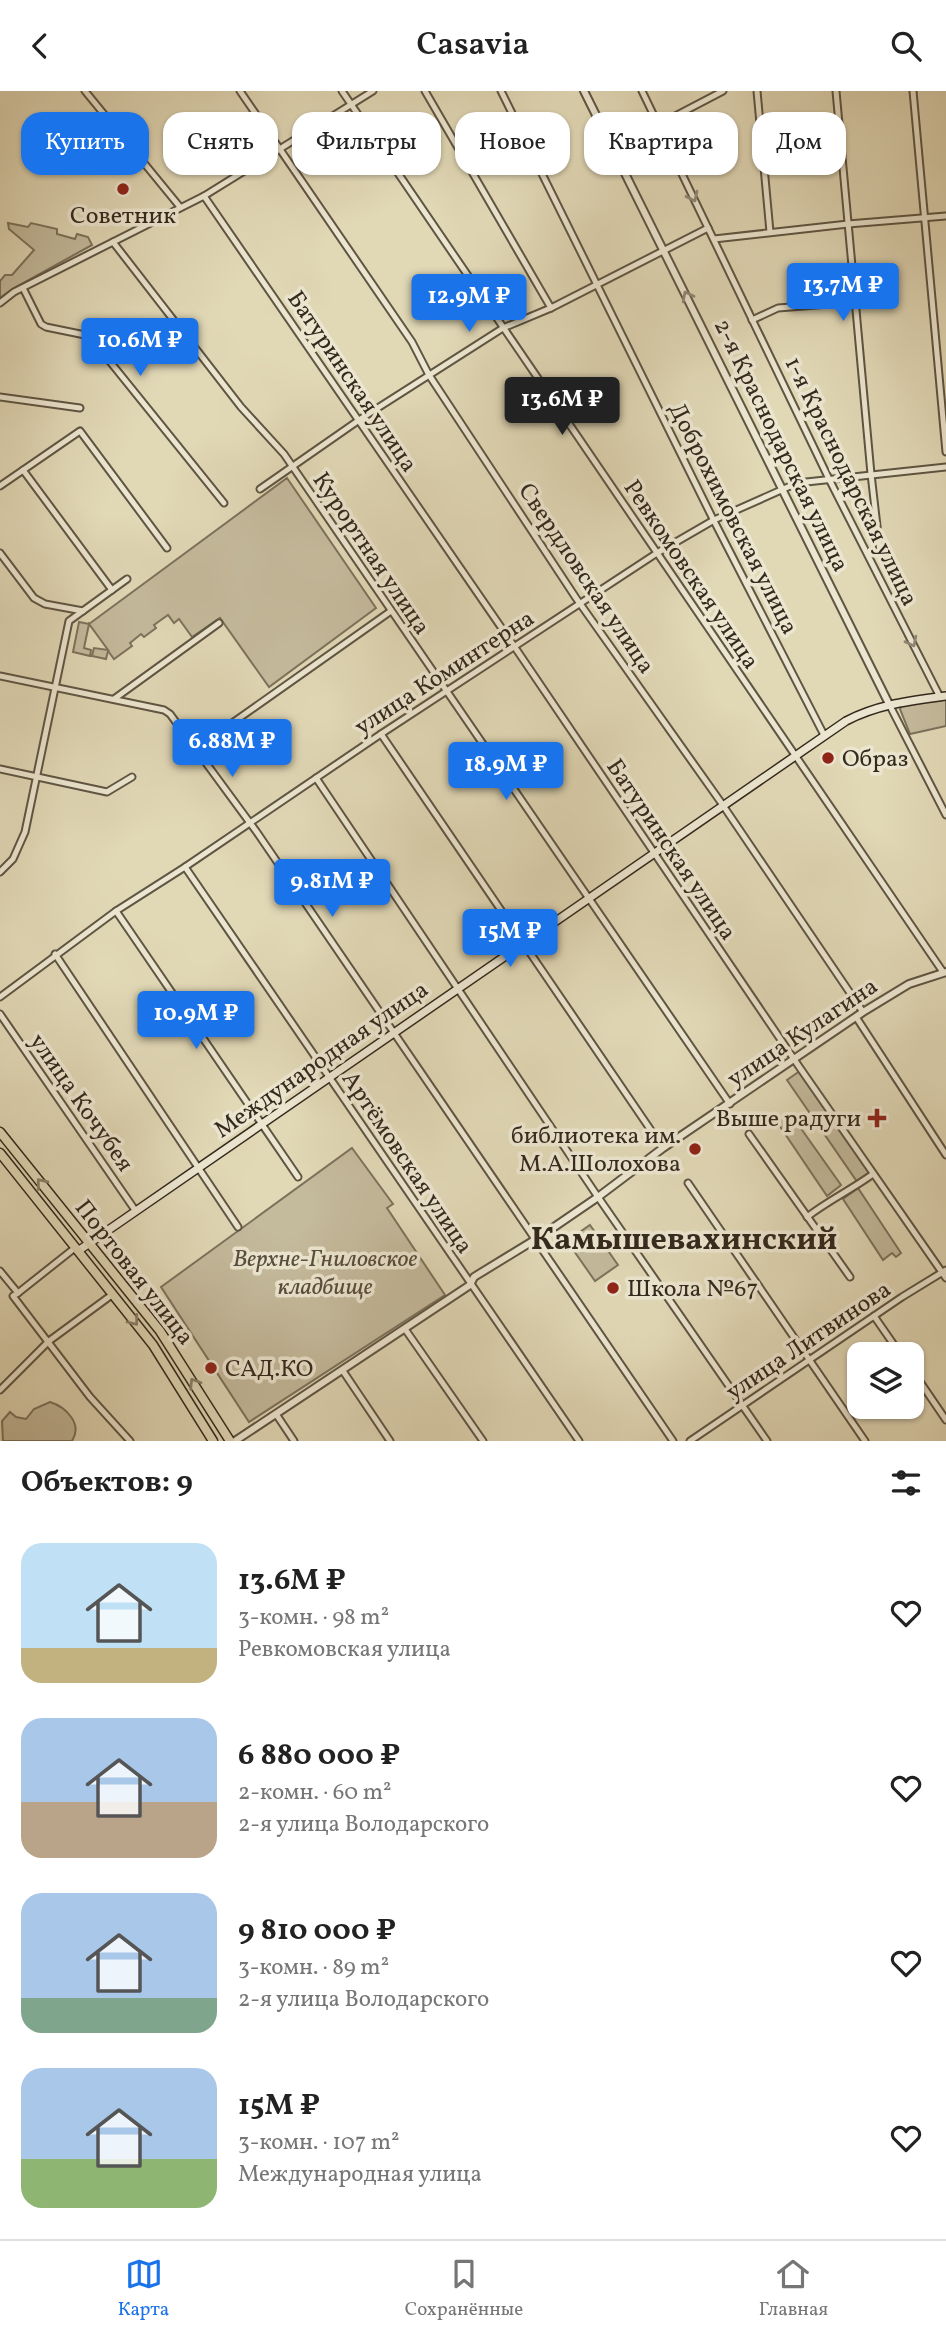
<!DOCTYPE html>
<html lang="ru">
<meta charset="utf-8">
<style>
body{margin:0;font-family:Vollkorn,serif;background:#f2f2f2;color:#222;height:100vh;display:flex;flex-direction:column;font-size:26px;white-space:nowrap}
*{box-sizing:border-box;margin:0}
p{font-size:23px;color:#767676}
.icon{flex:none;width:38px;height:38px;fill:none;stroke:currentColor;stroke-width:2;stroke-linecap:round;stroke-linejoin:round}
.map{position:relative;height:1350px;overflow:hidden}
.drawer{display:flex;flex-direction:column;background:#fff;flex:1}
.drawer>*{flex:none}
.top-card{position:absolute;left:21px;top:21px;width:905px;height:63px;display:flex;gap:14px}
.tools{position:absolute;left:847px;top:1251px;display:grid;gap:14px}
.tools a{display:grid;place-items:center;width:77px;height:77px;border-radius:14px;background:#fff;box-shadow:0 2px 5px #0004;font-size:35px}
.price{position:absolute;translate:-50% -60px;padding:0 16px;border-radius:7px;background:#1a73e8;color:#fff;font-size:23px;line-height:46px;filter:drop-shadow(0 2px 4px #0008)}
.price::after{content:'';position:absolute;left:50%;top:42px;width:21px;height:16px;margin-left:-10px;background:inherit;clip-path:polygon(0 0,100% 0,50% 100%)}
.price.on{background:#222;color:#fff}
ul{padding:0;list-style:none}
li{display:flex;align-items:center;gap:21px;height:175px;padding:0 21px}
li span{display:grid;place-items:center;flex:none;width:196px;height:140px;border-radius:21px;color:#555}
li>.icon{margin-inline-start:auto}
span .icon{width:84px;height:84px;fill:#fffc;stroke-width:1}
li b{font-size:30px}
h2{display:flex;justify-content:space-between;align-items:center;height:84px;padding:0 21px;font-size:30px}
.pill{padding:0 24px;border-radius:21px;background:#fff;box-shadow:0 2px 5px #0004;font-size:24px;line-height:63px}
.pill.on{background:#1a73e8;color:#fff}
header{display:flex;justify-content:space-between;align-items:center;height:91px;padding:0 21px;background:#fff;font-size:32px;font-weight:600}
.tabs{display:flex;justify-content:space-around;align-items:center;height:98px;border-top:2px solid #e0e0e0;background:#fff;font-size:19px;color:#767676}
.tabs a{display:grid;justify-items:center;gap:4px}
.tabs .on{color:#1a73e8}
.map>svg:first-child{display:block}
.green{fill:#c4ba9c;stroke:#7c725c;stroke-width:2}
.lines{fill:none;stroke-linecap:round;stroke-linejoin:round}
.minor-casing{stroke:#5f5543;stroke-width:9}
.tertiary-casing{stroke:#5f5543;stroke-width:10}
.secondary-casing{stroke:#34291d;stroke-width:10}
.primary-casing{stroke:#34291d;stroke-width:11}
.minor{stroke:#ece6d0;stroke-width:5}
.tertiary{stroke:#ece6d0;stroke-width:6}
.secondary{stroke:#ece6d0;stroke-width:7}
.primary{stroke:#e1d8b6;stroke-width:8}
.oneway{stroke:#908876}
.oneway2{stroke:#8a806a}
.poi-dot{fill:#8f2418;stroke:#ece6d0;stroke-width:2.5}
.labels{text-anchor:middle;stroke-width:7;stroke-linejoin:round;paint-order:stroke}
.poi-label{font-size:24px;fill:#34291d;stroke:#ece6d0;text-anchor:start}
.street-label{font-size:24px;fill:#34291d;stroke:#ece6d0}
.park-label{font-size:24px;font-style:italic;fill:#584d3d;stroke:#ece6d0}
.district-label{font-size:32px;font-weight:bold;fill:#34291d;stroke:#ece6d0}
</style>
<header><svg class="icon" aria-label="back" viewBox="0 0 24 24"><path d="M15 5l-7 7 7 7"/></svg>Casavia<svg class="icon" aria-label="search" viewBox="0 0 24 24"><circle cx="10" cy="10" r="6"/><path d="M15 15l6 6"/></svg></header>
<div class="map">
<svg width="946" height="1350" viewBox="0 0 946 1350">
<rect width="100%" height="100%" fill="#e1d8b6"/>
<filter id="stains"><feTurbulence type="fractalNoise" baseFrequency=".00286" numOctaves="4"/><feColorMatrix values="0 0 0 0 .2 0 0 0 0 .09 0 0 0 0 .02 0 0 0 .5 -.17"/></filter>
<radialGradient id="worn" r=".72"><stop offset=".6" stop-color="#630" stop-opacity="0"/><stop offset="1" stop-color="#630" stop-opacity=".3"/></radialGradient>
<g class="green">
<polygon points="8,132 28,136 31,132 57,138 57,143 75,148 77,143 88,146 92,154 14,197 0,207 0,190 5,184 12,184 34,159 9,138"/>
<polygon points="287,387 376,517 269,596 220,527 192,546 179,528 174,532 168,524 154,534 156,537 144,546 141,543 130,552 132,555 114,568 108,560 106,568 92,565 94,557 108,559 89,533 84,557 91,559 90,565 73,561 79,531 89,533"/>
<polygon points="946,607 946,635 910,643 900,618 902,614"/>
<polygon points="800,980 871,1083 858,1092 787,989"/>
<polygon points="790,1022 841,1094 827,1105 777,1031"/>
<polygon points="352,1057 393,1113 387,1117 445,1204 249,1331 161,1196"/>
<polygon points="858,1097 901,1162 896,1166 892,1162 883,1169 843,1108"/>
<polygon points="590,1134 618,1174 595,1190 567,1150"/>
<path d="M50 1311C66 1316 83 1333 72 1350H3L2 1330 10 1321 16 1326 26 1328 34 1318Z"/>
</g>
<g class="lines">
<defs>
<g id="minor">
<polyline points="85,0 180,116"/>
<polyline points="240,0 412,251 429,284 576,507 720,710 863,921"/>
<polyline points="342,0 943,881"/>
<polyline points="425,0 551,217"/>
<polyline points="501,0 712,426 824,644"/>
<polyline points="642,0 829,388 940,606"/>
<polyline points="757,0 770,141"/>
<polyline points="836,0 871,383 880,461"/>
<polyline points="913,0 946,361"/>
<polyline points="658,34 723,0"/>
<polyline points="204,105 514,555 800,977 946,1187"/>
<polyline points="714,148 848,133 946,125"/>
<polyline points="113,151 241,316 284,363 730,1013"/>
<polyline points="23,197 41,233 46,236 85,244 99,257 224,412"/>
<polyline points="0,212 14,201 204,105 373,0"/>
<polyline points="752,229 778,217 854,211"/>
<polyline points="0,306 80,317"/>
<polyline points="23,379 112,499"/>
<polyline points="0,395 80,340 167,457"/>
<polyline points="260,398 362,327 503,237 551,217 708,137"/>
<polyline points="0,462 34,507 45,513 83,520"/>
<polyline points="0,585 164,619 170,623 256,740 673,1350"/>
<polyline points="114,608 219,532"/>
<polyline points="889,613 946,724"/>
<polyline points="381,643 663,1057"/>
<polyline points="194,659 391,520"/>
<polyline points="0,678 107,701 132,686"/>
<polyline points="316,687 598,1106 767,1350"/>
<polyline points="185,776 579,1350"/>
<polyline points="0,781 13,768 25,741 69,530 127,488"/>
<polyline points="116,820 298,1086"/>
<polyline points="55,863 238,1136"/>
<polyline points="0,906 116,820 185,776 381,643 657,462 714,429 797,392 946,376"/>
<polyline points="0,923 135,1119"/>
<polyline points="856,926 946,1064"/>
<polyline points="749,1043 850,1186"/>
<polyline points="688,1092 865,1350"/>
<path d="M807 1126C829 1109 851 1099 873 1083"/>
<polyline points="0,1180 18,1202 13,1205 90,1306 130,1350"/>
<polyline points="18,1202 76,1156"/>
<polyline points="874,1225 901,1264"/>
<polyline points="405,1238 483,1350"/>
<polyline points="912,1279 946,1329"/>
<polyline points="343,1280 390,1350"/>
<polyline points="0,1299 49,1250 113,1203"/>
<polyline points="276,1323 294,1350"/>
<polyline points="690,1350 902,1206 946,1179"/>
</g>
<g id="tertiary">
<polyline points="584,0 889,613"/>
<polyline points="235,1350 470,1194 474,1186 541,1145 598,1106 663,1057 863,921 909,893 946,881"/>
</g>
<path id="secondary" d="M78 1160 846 630C879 613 910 610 946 605"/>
<g id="primary">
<polyline points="0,1041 160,1240 230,1350"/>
<polyline points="0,1062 153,1254 213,1350"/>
</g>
</defs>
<use href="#minor" class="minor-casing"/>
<use href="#tertiary" class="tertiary-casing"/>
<use href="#secondary" class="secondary-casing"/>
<use href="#primary" class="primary-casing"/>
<use href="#minor" class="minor"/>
<use href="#tertiary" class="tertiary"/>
<use href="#secondary" class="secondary"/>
<use href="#primary" class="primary"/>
</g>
<defs><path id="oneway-chevron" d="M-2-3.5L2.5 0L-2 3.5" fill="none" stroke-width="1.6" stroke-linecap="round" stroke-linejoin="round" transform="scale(1.75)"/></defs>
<g class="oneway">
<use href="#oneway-chevron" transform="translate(693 106) rotate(64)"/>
<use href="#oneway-chevron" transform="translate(687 205) rotate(-117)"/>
<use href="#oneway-chevron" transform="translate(912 551) rotate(63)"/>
</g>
<g class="oneway2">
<use href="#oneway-chevron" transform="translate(41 1092) rotate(-129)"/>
<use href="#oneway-chevron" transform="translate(134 1230) rotate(52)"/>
<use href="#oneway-chevron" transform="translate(194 1292) rotate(-122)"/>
</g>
<g class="poi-dot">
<circle cx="123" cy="98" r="7"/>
<circle cx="828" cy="667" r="7"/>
<path d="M873.5 1016.5h7v7h7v7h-7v7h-7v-7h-7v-7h7z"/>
<circle cx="695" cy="1058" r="7"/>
<circle cx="613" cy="1197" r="7"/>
<circle cx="211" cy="1277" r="7"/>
</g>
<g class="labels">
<g class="poi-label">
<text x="123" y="132" text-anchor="middle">Советник</text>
<text x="842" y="675">Образ</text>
<text x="861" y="1035" text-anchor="end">Выше радуги</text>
<text x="681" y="1052" text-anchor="end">библиотека им.<tspan x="681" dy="28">М.А.Шолохова</tspan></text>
<text x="627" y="1205">Школа №67</text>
<text x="225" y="1285">САД.КО</text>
</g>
<g class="street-label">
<text transform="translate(353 290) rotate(56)" y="8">Батуринская улица</text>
<text transform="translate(782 354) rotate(64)" y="8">2-я Краснодарская улица</text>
<text transform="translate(852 390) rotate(64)" y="8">1-я Краснодарская улица</text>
<text transform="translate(734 427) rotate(63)" y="8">Доброхимовская улица</text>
<text transform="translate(372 462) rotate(56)" y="8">Курортная улица</text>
<text transform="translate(692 483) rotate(56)" y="8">Ревкомовская улица</text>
<text transform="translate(587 487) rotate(56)" y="8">Свердловская улица</text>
<text transform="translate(444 581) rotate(-33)" y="8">улица Коминтерна</text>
<text transform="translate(672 758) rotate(56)" y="8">Батуринская улица</text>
<text transform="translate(802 941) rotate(-34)" y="8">улица Кулагина</text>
<text transform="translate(321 968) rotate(-35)" y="8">Международная улица</text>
<text transform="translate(82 1011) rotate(55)" y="8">улица Кочубея</text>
<text transform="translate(408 1071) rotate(56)" y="8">Артёмовская улица</text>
<text transform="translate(135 1181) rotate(52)" y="8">Портовая улица</text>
<text transform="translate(808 1249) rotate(-34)" y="8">улица Литвинова</text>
</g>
<g class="park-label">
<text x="325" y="1175">Верхне-Гниловское<tspan x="325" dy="28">кладбище</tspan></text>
</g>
<g class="district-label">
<text x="684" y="1158">Камышевахинский</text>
</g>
</g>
<rect width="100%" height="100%" filter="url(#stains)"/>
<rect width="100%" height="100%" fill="url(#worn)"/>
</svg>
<div class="tools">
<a><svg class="icon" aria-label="layers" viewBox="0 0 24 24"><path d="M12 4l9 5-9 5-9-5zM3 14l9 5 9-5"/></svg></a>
</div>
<b class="price" style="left:843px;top:232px">13.7M ₽</b>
<b class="price" style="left:469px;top:243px">12.9M ₽</b>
<b class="price" style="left:140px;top:287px">10.6M ₽</b>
<b class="price on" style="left:562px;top:346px">13.6M ₽</b>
<b class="price" style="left:232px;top:688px">6.88M ₽</b>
<b class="price" style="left:506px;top:711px">18.9M ₽</b>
<b class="price" style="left:332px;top:828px">9.81M ₽</b>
<b class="price" style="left:510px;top:878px">15M ₽</b>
<b class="price" style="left:196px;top:960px">10.9M ₽</b>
<div class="top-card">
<a class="pill on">Купить</a>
<a class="pill">Снять</a>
<a class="pill">Фильтры</a>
<a class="pill">Новое</a>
<a class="pill">Квартира</a>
<a class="pill">Дом</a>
</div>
</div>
<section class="drawer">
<h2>Объектов: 9<svg class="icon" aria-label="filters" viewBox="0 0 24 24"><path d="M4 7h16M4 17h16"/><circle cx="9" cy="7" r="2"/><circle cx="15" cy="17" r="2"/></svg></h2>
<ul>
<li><span style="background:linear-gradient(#bfe0f5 75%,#c2b280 0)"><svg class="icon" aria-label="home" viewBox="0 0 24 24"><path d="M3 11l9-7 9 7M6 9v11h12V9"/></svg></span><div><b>13.6M ₽</b><p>3-комн. · 98 m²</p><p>Ревкомовская улица</p></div><svg class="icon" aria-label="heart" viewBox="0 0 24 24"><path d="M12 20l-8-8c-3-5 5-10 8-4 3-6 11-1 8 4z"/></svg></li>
<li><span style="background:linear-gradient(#a9c7e8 60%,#b9a48a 0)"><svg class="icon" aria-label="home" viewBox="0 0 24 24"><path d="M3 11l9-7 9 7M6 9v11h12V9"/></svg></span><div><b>6 880 000 ₽</b><p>2-комн. · 60 m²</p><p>2-я улица Володарского</p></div><svg class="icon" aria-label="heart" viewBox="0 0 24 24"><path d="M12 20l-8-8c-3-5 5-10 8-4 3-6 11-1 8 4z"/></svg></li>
<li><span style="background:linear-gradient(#a9c7e8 75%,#7fa58c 0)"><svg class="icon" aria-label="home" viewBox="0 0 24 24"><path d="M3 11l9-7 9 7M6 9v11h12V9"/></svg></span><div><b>9 810 000 ₽</b><p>3-комн. · 89 m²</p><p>2-я улица Володарского</p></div><svg class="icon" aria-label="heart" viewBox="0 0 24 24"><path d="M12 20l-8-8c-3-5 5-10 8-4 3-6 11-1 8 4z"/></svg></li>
<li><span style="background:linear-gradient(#a9c7e8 65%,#8fb573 0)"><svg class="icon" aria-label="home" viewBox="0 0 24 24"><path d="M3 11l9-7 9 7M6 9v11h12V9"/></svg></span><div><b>15M ₽</b><p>3-комн. · 107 m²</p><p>Международная улица</p></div><svg class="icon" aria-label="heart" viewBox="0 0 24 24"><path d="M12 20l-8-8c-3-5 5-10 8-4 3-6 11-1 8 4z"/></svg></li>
</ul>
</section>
<nav class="tabs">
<a class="on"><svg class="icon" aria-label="map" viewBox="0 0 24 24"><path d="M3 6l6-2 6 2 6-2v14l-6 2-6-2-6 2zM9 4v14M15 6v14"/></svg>Карта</a>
<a><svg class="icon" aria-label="saved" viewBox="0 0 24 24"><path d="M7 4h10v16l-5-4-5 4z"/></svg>Сохранённые</a>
<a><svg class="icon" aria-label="home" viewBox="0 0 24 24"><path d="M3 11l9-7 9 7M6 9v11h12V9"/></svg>Главная</a>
</nav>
